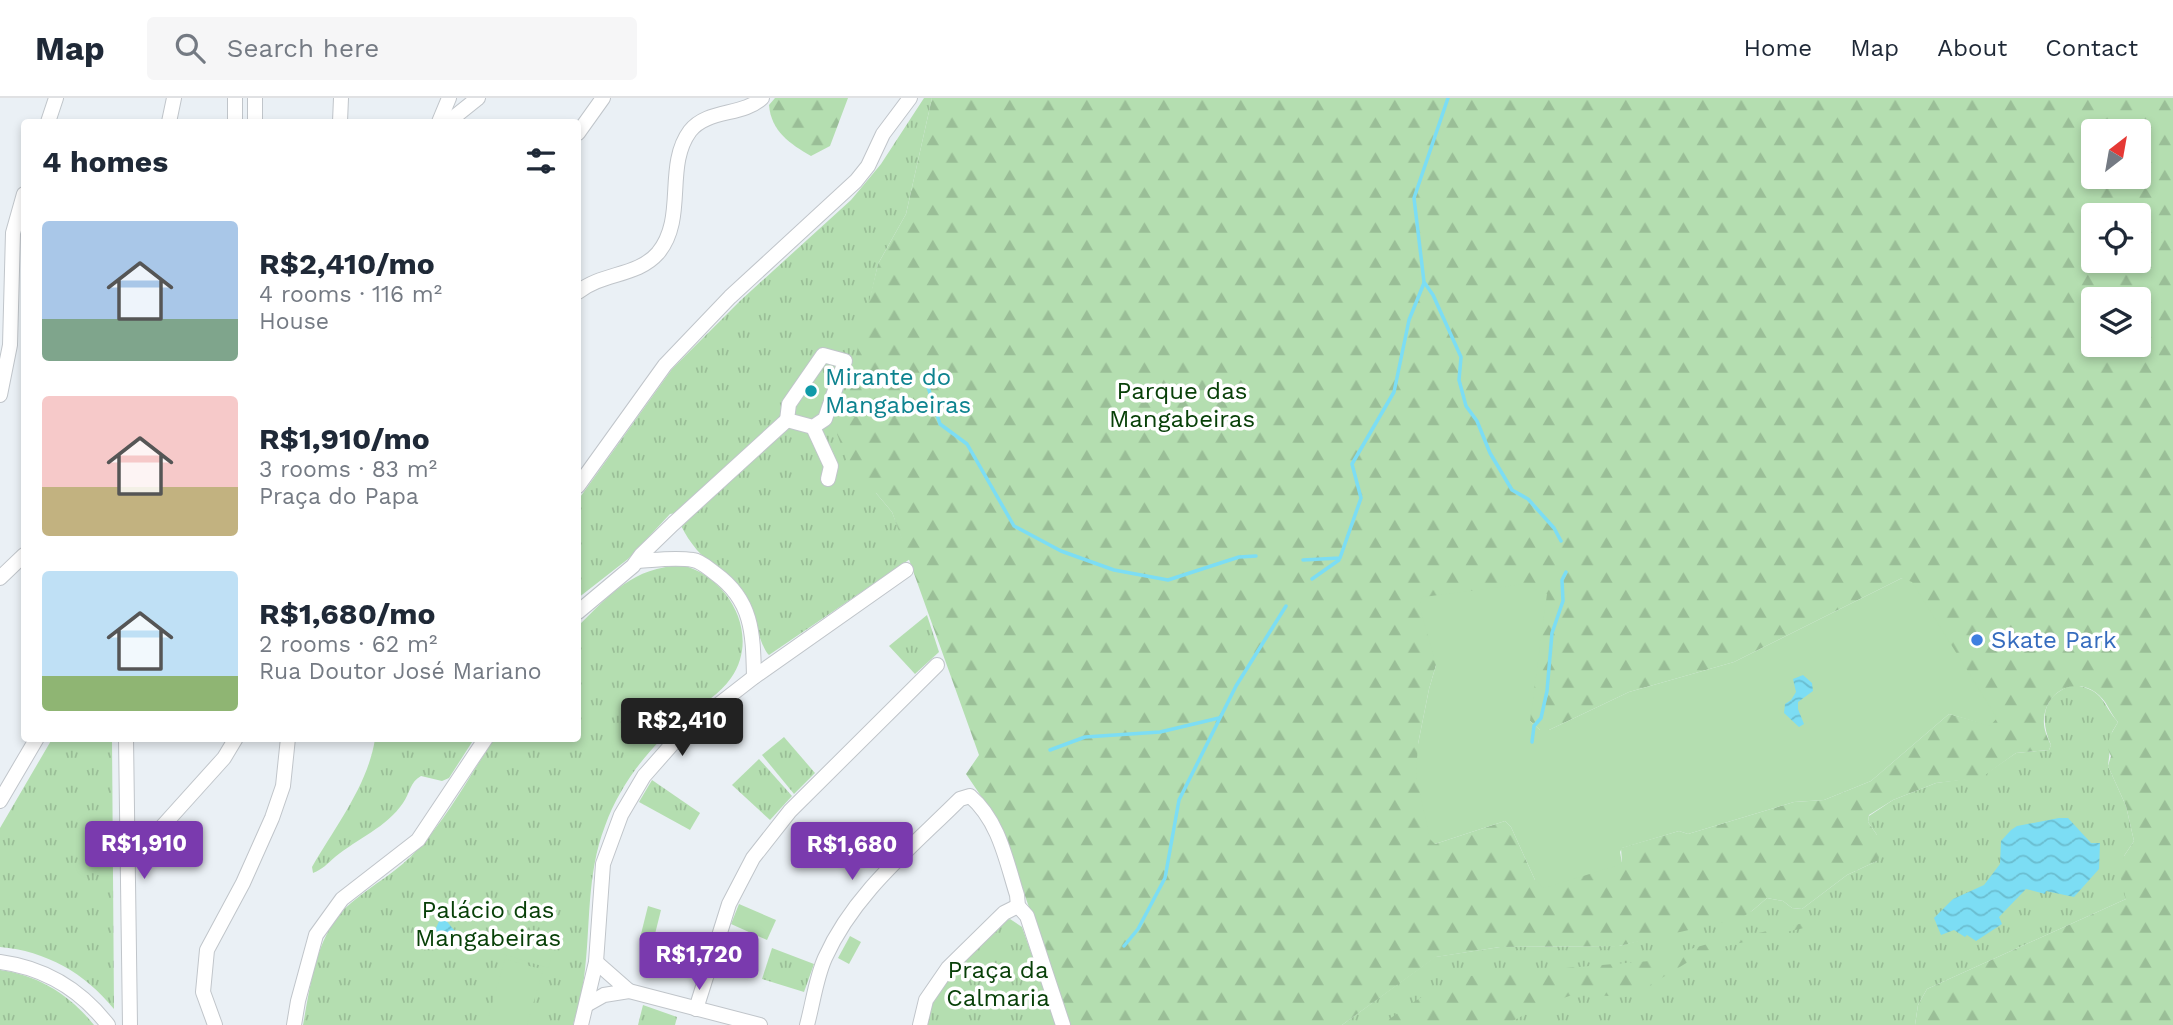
<!DOCTYPE html>
<meta charset="utf-8">
<style>
body{margin:0;font-family:"Work Sans",sans-serif;background:#f6f6f7;color:#1f2937;height:100vh;display:flex;flex-direction:column;font-size:26px;white-space:nowrap}
*{box-sizing:border-box;margin:0}
p{font-size:23px;color:#747a83}
.icon{flex:none;width:38px;height:38px;fill:none;stroke:currentColor;stroke-width:2;stroke-linecap:round;stroke-linejoin:round}
.map{position:relative;flex:1;overflow:hidden}
.drawer{position:absolute;left:21px;top:21px;width:560px;height:623px;display:flex;flex-direction:column;background:#fff;border-radius:7px;box-shadow:0 4px 10px #0003}
.drawer>*{flex:none}
.needle{width:46px;rotate:31deg}
.controls{position:absolute;left:2081px;top:21px;display:grid;gap:14px}
.controls a{display:grid;place-items:center;width:70px;height:70px;border-radius:7px;background:#fff;box-shadow:0 4px 10px #0003;font-size:35px}
.price{position:absolute;translate:-50% -60px;padding:0 16px;border-radius:7px;background:#7a3aae;color:#fff;font-size:23px;line-height:46px;filter:drop-shadow(0 2px 4px #0008)}
.price::after{content:'';position:absolute;left:50%;top:42px;width:21px;height:16px;margin-left:-10px;background:inherit;clip-path:polygon(0 0,100% 0,50% 100%)}
.price.on{background:#222;color:#fff}
ul{padding:0;list-style:none}
li{display:flex;align-items:center;gap:21px;height:175px;padding:0 21px}
li span{display:grid;place-items:center;flex:none;width:196px;height:140px;border-radius:7px;color:#555}
li>.icon{margin-inline-start:auto}
span .icon{width:84px;height:84px;fill:#fffc;stroke-width:1}
li b{font-size:30px}
h2{display:flex;justify-content:space-between;align-items:center;height:84px;padding:0 21px;font-size:30px}
header{display:flex;align-items:center;gap:42px;box-sizing:border-box;height:98px;padding:0 35px;background:#fff;border-bottom:2px solid #e0e1e3}
header strong{font-size:33px}
nav{display:flex;gap:38px;margin-inline-start:auto;font-size:24px}
.search{width:490px;height:63px;background:#f6f6f7;display:flex;align-items:center;gap:18px;box-sizing:border-box;padding:0 24px;border-radius:7px;color:#747a83;font-size:26px}
.map>svg:first-child{display:block}
.grass{fill:url(#grass-tufts)}
.forest{fill:url(#forest-firs);fill-rule:evenodd}
.pitch{fill:#b4deb0}
.water{fill:url(#water-waves)}
.lines{fill:none;stroke-linecap:round;stroke-linejoin:round}
.stream{stroke:#7cddf4;stroke-width:3.5}
.minor-casing{stroke:#c0c5ca;stroke-width:16}
.minor{stroke:#fff;stroke-width:14}
.culture-dot{fill:#0f9aa8;stroke:#fff;stroke-width:2.5}
.shop-dot{fill:#3f7fe0;stroke:#fff;stroke-width:2.5}
.labels{text-anchor:middle;stroke-width:7;stroke-linejoin:round;paint-order:stroke}
.culture-label{font-size:24px;fill:#0d838f;stroke:#fff;text-anchor:start}
.park-label{font-size:24px;fill:#084008;stroke:#fff}
.shop-label{font-size:24px;fill:#366cbe;stroke:#fff;text-anchor:start}
</style>
<header>
<strong>Map</strong>
<div class="search"><svg class="icon" aria-label="search" viewBox="0 0 24 24"><circle cx="10" cy="10" r="6"/><path d="M15 15l6 6"/></svg>Search here</div>
<nav><a>Home</a><a>Map</a><a>About</a><a>Contact</a></nav>
</header>
<div class="map">
<svg width="2173" height="927" viewBox="0 0 2173 927">
<defs>
<pattern id="grass-tufts" width="24" height="20" patternUnits="userSpaceOnUse" patternTransform="scale(1.75)"><rect width="24" height="20" fill="#b4deb0"/><path d="M3 7l-1-3M5 7V3M7 7l1-3M15 17l-1-3M17 17v-4M19 17l1-3" fill="none" stroke="#9abe97"/></pattern>
<pattern id="forest-firs" width="22" height="20" patternUnits="userSpaceOnUse" patternTransform="scale(1.75)"><rect width="22" height="20" fill="#b4deb0"/><path d="M5 1l3.5 6h-7zM16 11l3.5 6h-7z" fill="#9abe97"/></pattern>
<pattern id="water-waves" width="16" height="10" patternUnits="userSpaceOnUse" patternTransform="scale(1.75)"><rect width="16" height="10" fill="#7cddf4"/><path d="M0 5q4-4 8 0t8 0" fill="none" stroke="#6abdd0"/></pattern>
</defs>
<rect width="100%" height="100%" fill="#eaf0f5"/>
<g class="grass">
<path d="M924 0H932L906 116 878 166 859 251 876 395 892 414 910 461 769 557C761 551 752 511 745 497 736 481 719 472 706 461 693 450 681 431 676 415L670 416 628 461 578 500V402L672 271 741 202 851 102 881 66Z"/>
<path d="M682 467C729 479 761 537 731 580 720 596 702 606 687 618 651 647 621 684 605 728 586 777 591 829 584 880 582 896 577 912 573 927H303C311 885 316 834 351 805 373 786 399 773 418 751 448 719 470 677 494 641L578 640V528C612 495 632 470 682 467Z"/>
<polygon points="927,517 939,554 915,576 889,548"/>
<path d="M2074 587C2105 592 2101 605 2118 624L2112 634 2108 668 2126 708 2134 743 2124 758 2126 801 1927 891 1918 907 1915 927H1342L1435 859 1500 849 1619 848 1752 813 1767 800 1783 803 1792 810 1802 811 1847 777 1877 763V737L1868 724 1869 718 1893 702 1936 685 1981 679 2016 655 2049 652 2051 647C2039 621 2043 595 2074 587Z"/>
<polygon points="784,639 815,675 794,696 762,657"/>
<path d="M52 641H112L114 911C85 875 46 853 0 849V730Z"/>
<path d="M375 641H474L449 680 442 683 421 678C410 684 410 695 403 705 387 729 357 741 335 759 327 766 323 771 313 775L312 769C335 729 368 687 375 641Z"/>
<polygon points="759,661 792,698 770,722 732,687"/>
<polygon points="652,682 700,715 690,732 639,704"/>
<polygon points="1010,821 1022,829 1057,927 924,927 940,886 1003,824"/>
<polygon points="772,850 814,866 804,894 762,881"/>
<path d="M0 872C38 877 70 897 94 927H0Z"/>
<polygon points="643,907 677,919 675,927 638,927"/>
</g>
<g class="forest">
<path d="M775 0H848L830 48 811 58C790 46 771 33 769 7Z"/>
<path d="M932 0H2173V927H1915L1918 907 1927 891 2126 801 2120 777 2124 758 2134 743 2126 708 2108 668 2111 658C2104 646 2111 636 2118 624 2109 614 2107 602 2095 594 2073 579 2046 594 2044 621 2043 630 2047 639 2051 647L2049 652 2016 655 1981 680 1936 685 1893 702 1869 717 1868 724 1877 737 1880 757 1877 763 1847 777 1802 811 1792 810 1783 803 1767 800 1752 813 1741 820 1619 848 1500 849 1436 859 1342 927H1070L1000 726 966 676 979 657 892 414 876 395 856 386 837 336 878 166 906 116ZM2093 33H2138V79H2093ZM2093 117H2138V163H2093ZM2093 201H2138V247H2093ZM1902 480 1990 627 1949 616 1871 683 1824 702 1794 704 1688 736 1679 733 1621 750 1622 764 1535 782 1511 729 1505 723 1435 746 1418 646 1429 591 1436 567 1530 623 1540 632H1549L1629 594 1734 564Z"/>
<path d="M1808 824V829L1706 853 1637 895 1626 899 1575 896 1543 907 1505 927H1382C1408 906 1436 888 1469 878L1650 863 1704 847Z"/>
</g>
<g class="pitch">
<polygon points="1902,480 1912,484 1997,620 1990,628 1949,616 1871,683 1824,702 1794,704 1688,736 1679,733 1622,750 1620,754 1622,765 1619,767 1544,790 1535,782 1511,729 1505,723 1435,746 1430,741 1416,677 1418,646 1429,591 1436,567 1419,506 1423,499 1524,486 1547,496 1530,623 1540,632 1549,632 1629,594 1734,564"/>
<polygon points="739,806 776,822 767,842 731,826"/>
<polygon points="648,808 661,812 654,840 641,836"/>
<polygon points="507,833 555,848 548,870 500,855"/>
<polygon points="850,838 861,844 849,866 838,860"/>
<polygon points="505,861 543,872 527,927 509,927 488,921"/>
</g>
<g class="water">
<polygon points="1803,577 1812,585 1813,593 1798,604 1798,611 1804,626 1799,629 1784,615 1785,606 1791,602 1796,594 1793,581"/>
<polygon points="2059,720 2068,720 2091,745 2100,745 2099,771 2074,799 2046,793 2045,796 2026,791 1999,819 2002,826 1976,843 1967,837 1965,839 1954,832 1941,837 1934,820 1953,801 1984,787 2000,766 2001,743 2011,732 2017,728"/>
<polygon points="444,820 454,832 467,837 469,842 466,846 461,847 448,838 433,841 429,839 429,832 436,830 440,821"/>
</g>
<g class="lines">
<g class="stream">
<polyline points="1448,0 1414,100 1424,184 1433,197 1461,259 1459,282 1466,308 1477,323 1490,355 1512,392 1528,401 1554,430 1561,443"/>
<polyline points="927,286 940,326 967,346 1014,428 1061,453 1114,472 1168,482 1239,459 1256,458"/>
<polyline points="1303,462 1340,460 1361,400 1352,366 1394,294 1409,222 1424,185"/>
<polyline points="1312,481 1339,462"/>
<polyline points="1532,644 1534,628 1541,620 1547,593 1552,535 1563,503 1562,482 1566,474"/>
<polyline points="1050,652 1085,639 1160,634 1219,620"/>
<polyline points="1124,848 1138,831 1165,780 1179,702 1236,588 1286,508"/>
</g>
<defs>
<g id="minor">
<polyline points="235,0 235,24"/>
<polyline points="48,24 56,0"/>
<polyline points="169,24 174,0"/>
<polyline points="255,24 255,0"/>
<polyline points="340,24 341,0"/>
<polyline points="439,24 449,0"/>
<polyline points="448,24 478,0"/>
<polyline points="578,35 603,0"/>
<path d="M578 194C603 174 637 179 658 155 687 120 664 68 690 33 707 11 743 18 762 0"/>
<polygon points="823,257 845,263 825,321 813,329 787,322 789,306"/>
<polyline points="0,297 10,247 13,135 24,96"/>
<polyline points="813,329 831,368 828,381"/>
<polyline points="578,388 665,267 730,199 856,83 868,68 883,36 910,0"/>
<path d="M638 463C656 462 675 459 693 462 701 463 709 471 716 476 753 503 753 536 754 579"/>
<polyline points="0,480 24,457"/>
<polyline points="578,514 633,468 641,457 673,426 787,322"/>
<polyline points="126,640 130,927"/>
<polyline points="0,703 37,640"/>
<polyline points="160,731 224,660 236,640"/>
<path d="M0 864C45 870 80 891 108 927"/>
<polyline points="629,893 760,927"/>
<polyline points="588,906 604,897 629,893 596,864"/>
<polyline points="696,911 729,806 753,760 790,713 937,567"/>
<polyline points="215,927 203,894 207,852 243,785 272,720 283,688 288,640"/>
<polyline points="294,927 298,903 316,837 342,801 418,742 486,640"/>
<polyline points="581,927 596,864 603,766 621,717 644,678 682,635 754,579 906,472"/>
<path d="M807 927C813 905 816 880 825 860 854 795 911 750 960 701L970 698C999 723 1006 762 1017 797L1018 808 1027 818 1063 927"/>
<polyline points="920,927 926,902 948,870 1004,815 1018,808"/>
</g>
</defs>
<use href="#minor" class="minor-casing"/>
<use href="#minor" class="minor"/>
</g>
<circle class="culture-dot" cx="811" cy="293" r="7"/>
<circle class="shop-dot" cx="1977" cy="542" r="7"/>
<g class="labels">
<g class="culture-label">
<text x="825" y="287">Mirante do<tspan x="825" dy="28">Mangabeiras</tspan></text>
</g>
<g class="park-label">
<text x="1182" y="301">Parque das<tspan x="1182" dy="28">Mangabeiras</tspan></text>
<text x="488" y="820">Palácio das<tspan x="488" dy="28">Mangabeiras</tspan></text>
<text x="998" y="880">Praça da<tspan x="998" dy="28">Calmaria</tspan></text>
</g>
<g class="shop-label">
<text x="1991" y="550">Skate Park</text>
</g>
</g>
</svg>
<div class="controls">
<a><svg class="needle" viewBox="-14 -14 28 28"><path d="M0-13l5 13h-10z" fill="#e53935"/><path d="M0 13l5-13h-10z" fill="#747a83"/></svg></a>
<a><svg class="icon" aria-label="locate" viewBox="0 0 24 24"><circle cx="12" cy="12" r="6"/><path d="M12 2v4M12 18v4M2 12h4M18 12h4"/></svg></a>
<a><svg class="icon" aria-label="layers" viewBox="0 0 24 24"><path d="M12 4l9 5-9 5-9-5zM3 14l9 5 9-5"/></svg></a>
</div>
<b class="price on" style="left:682px;top:660px">R$2,410</b>
<b class="price" style="left:144px;top:783px">R$1,910</b>
<b class="price" style="left:852px;top:784px">R$1,680</b>
<b class="price" style="left:699px;top:894px">R$1,720</b>
<section class="drawer">
<h2>4 homes<svg class="icon" aria-label="filters" viewBox="0 0 24 24"><path d="M4 7h16M4 17h16"/><circle cx="9" cy="7" r="2"/><circle cx="15" cy="17" r="2"/></svg></h2>
<ul>
<li><span style="background:linear-gradient(#a9c7e8 70%,#7fa58c 0)"><svg class="icon" aria-label="home" viewBox="0 0 24 24"><path d="M3 11l9-7 9 7M6 9v11h12V9"/></svg></span><div><b>R$2,410/mo</b><p>4 rooms · 116 m²</p><p>House</p></div></li>
<li><span style="background:linear-gradient(#f6c9c9 65%,#c2b280 0)"><svg class="icon" aria-label="home" viewBox="0 0 24 24"><path d="M3 11l9-7 9 7M6 9v11h12V9"/></svg></span><div><b>R$1,910/mo</b><p>3 rooms · 83 m²</p><p>Praça do Papa</p></div></li>
<li><span style="background:linear-gradient(#bfe0f5 75%,#8fb573 0)"><svg class="icon" aria-label="home" viewBox="0 0 24 24"><path d="M3 11l9-7 9 7M6 9v11h12V9"/></svg></span><div><b>R$1,680/mo</b><p>2 rooms · 62 m²</p><p>Rua Doutor José Mariano</p></div></li>
</ul>
</section>
</div>
